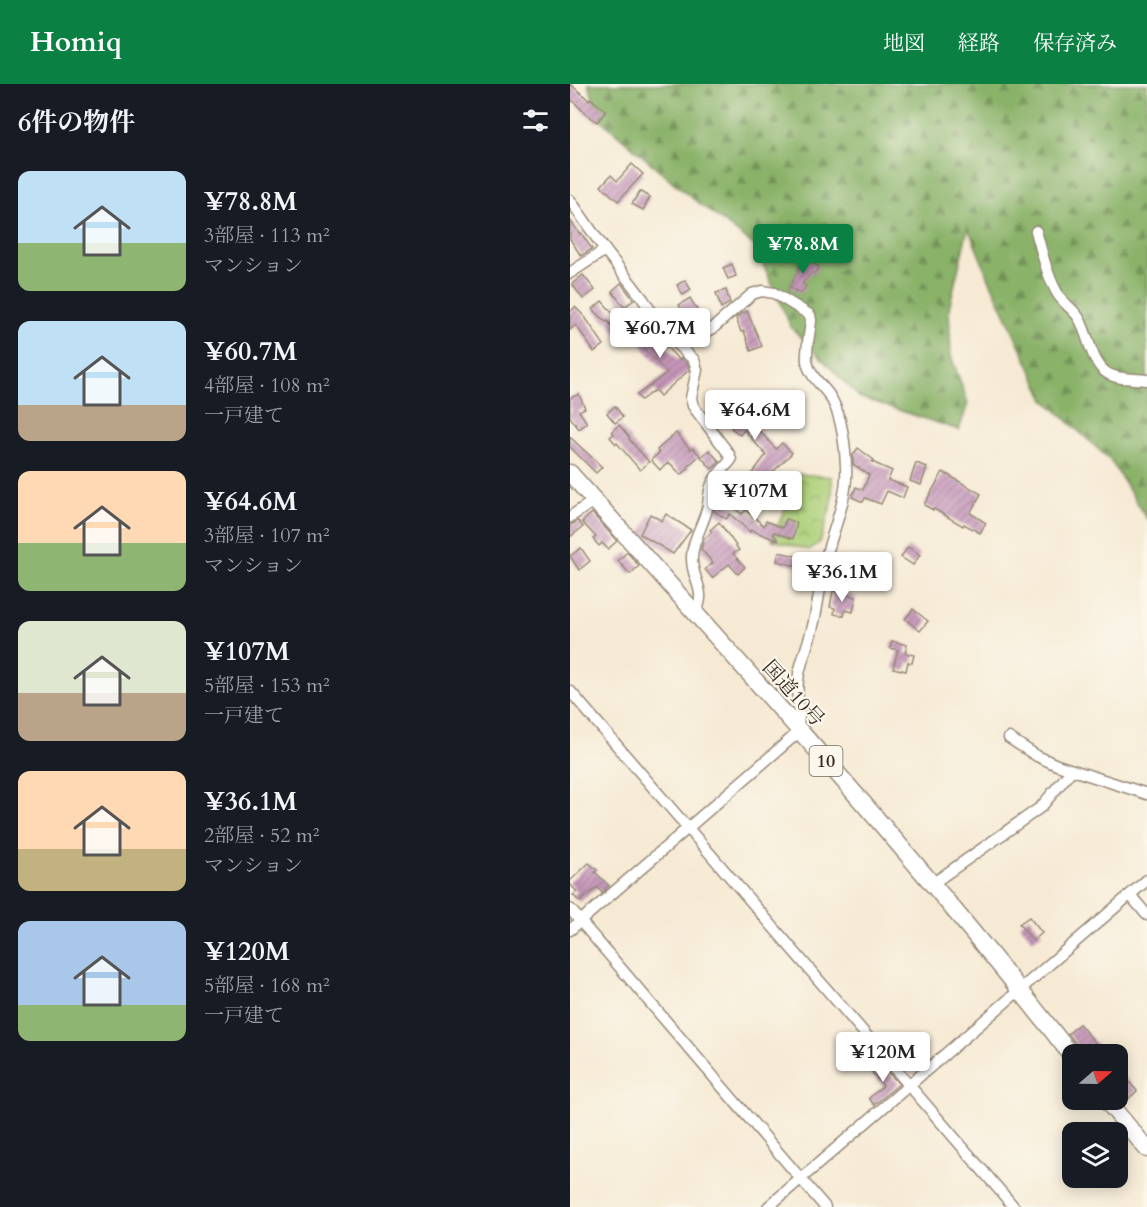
<!DOCTYPE html>
<html lang="ja">
<meta charset="utf-8">
<style>
body{margin:0;font-family:Cardo,"Noto Serif JP",serif;background:#20242c;color:#f1f3f6;height:100vh;display:flex;flex-direction:column;font-size:22px;white-space:nowrap}
*{box-sizing:border-box;margin:0}
p{font-size:20px;color:#9ea1a6}
.icon{flex:none;width:33px;height:33px;fill:none;stroke:currentColor;stroke-width:2;stroke-linecap:round;stroke-linejoin:round}
.map{position:relative;flex:1;overflow:hidden}
.panel{display:flex;flex-direction:column;background:#171b24;width:570px}
.panel>*{flex:none}
.needle{width:39px;rotate:70deg}
.controls{position:absolute;left:492px;top:960px;display:grid;gap:12px}
.controls a{display:grid;place-items:center;width:66px;height:66px;border-radius:12px;background:#171b24;box-shadow:0 3px 15px #0003;font-size:30px}
.price{position:absolute;translate:-50% -51px;padding:0 14px;border-radius:6px;background:#fff;color:#222;font-size:20px;line-height:39px;filter:drop-shadow(0 2px 3px #0008)}
.price::after{content:'';position:absolute;left:50%;top:36px;width:18px;height:14px;margin-left:-9px;background:inherit;clip-path:polygon(0 0,100% 0,50% 100%)}
.price.active{background:#0b8043;color:#fff}
ul{padding:0;list-style:none}
li{display:flex;align-items:center;gap:18px;height:150px;padding:0 18px}
li span{display:grid;place-items:center;flex:none;width:168px;height:120px;border-radius:12px;color:#555}
li>.icon{margin-inline-start:auto}
span .icon{width:72px;height:72px;fill:#fffc;stroke-width:1}
li b{font-size:26px}
h2{display:flex;justify-content:space-between;align-items:center;height:72px;padding:0 18px;font-size:26px}
header{display:flex;align-items:center;gap:36px;box-sizing:border-box;height:84px;padding:0 30px;background:#0b8043;color:#fff}
header strong{font-size:28px}
nav{display:flex;gap:33px;margin-inline-start:auto;font-size:21px}
main{display:flex;flex:1;min-height:0}
.map>svg:first-child{display:block}
.forest{fill:url(#forest-firs);stroke:#626e44;stroke-width:1.5}
.park{fill:url(#park-crowns);stroke:#747d4c;stroke-width:1.5}
.building{fill:url(#building-hatch)}
.lines{fill:none;stroke-linecap:round;stroke-linejoin:round}
.minor-casing{stroke:#988a79;stroke-width:13}
.highway-casing{stroke:#988a79;stroke-width:19}
.minor{stroke:#fff;stroke-width:10}
.highway{stroke:#fff;stroke-width:16}
.labels{text-anchor:middle;stroke-width:4.5;stroke-linejoin:round;paint-order:stroke}
.shield{fill:#fbf7ec;stroke:#75685c;stroke-width:1.5}
.shield-label{font-size:18px;font-weight:bold;fill:#3b2a1e}
.street-label{font-size:20px;fill:#3b2a1e;stroke:#fbf7ec}
</style>
<header>
<strong>Homiq</strong>
<nav><a>地図</a><a>経路</a><a>保存済み</a></nav>
</header>
<main>
<section class="panel">
<h2>6件の物件<svg class="icon" aria-label="filters" viewBox="0 0 24 24"><path d="M4 7h16M4 17h16"/><circle cx="9" cy="7" r="2"/><circle cx="15" cy="17" r="2"/></svg></h2>
<ul>
<li><span style="background:linear-gradient(#bfe0f5 60%,#8fb573 0)"><svg class="icon" aria-label="home" viewBox="0 0 24 24"><path d="M3 11l9-7 9 7M6 9v11h12V9"/></svg></span><div><b>¥78.8M</b><p>3部屋 · 113 m²</p><p>マンション</p></div></li>
<li><span style="background:linear-gradient(#bfe0f5 70%,#b9a48a 0)"><svg class="icon" aria-label="home" viewBox="0 0 24 24"><path d="M3 11l9-7 9 7M6 9v11h12V9"/></svg></span><div><b>¥60.7M</b><p>4部屋 · 108 m²</p><p>一戸建て</p></div></li>
<li><span style="background:linear-gradient(#ffd9b3 60%,#8fb573 0)"><svg class="icon" aria-label="home" viewBox="0 0 24 24"><path d="M3 11l9-7 9 7M6 9v11h12V9"/></svg></span><div><b>¥64.6M</b><p>3部屋 · 107 m²</p><p>マンション</p></div></li>
<li><span style="background:linear-gradient(#dfe7d0 60%,#b9a48a 0)"><svg class="icon" aria-label="home" viewBox="0 0 24 24"><path d="M3 11l9-7 9 7M6 9v11h12V9"/></svg></span><div><b>¥107M</b><p>5部屋 · 153 m²</p><p>一戸建て</p></div></li>
<li><span style="background:linear-gradient(#ffd9b3 65%,#c2b280 0)"><svg class="icon" aria-label="home" viewBox="0 0 24 24"><path d="M3 11l9-7 9 7M6 9v11h12V9"/></svg></span><div><b>¥36.1M</b><p>2部屋 · 52 m²</p><p>マンション</p></div></li>
<li><span style="background:linear-gradient(#a9c7e8 70%,#8fb573 0)"><svg class="icon" aria-label="home" viewBox="0 0 24 24"><path d="M3 11l9-7 9 7M6 9v11h12V9"/></svg></span><div><b>¥120M</b><p>5部屋 · 168 m²</p><p>一戸建て</p></div></li>
</ul>
</section>
<div class="map">
<svg width="577" height="1123" viewBox="0 0 577 1123">
<defs>
<pattern id="forest-firs" width="22" height="20" patternUnits="userSpaceOnUse" patternTransform="scale(1.5)"><rect width="22" height="20" fill="#8ab269"/><path d="M5 1l3.5 6h-7zM16 11l3.5 6h-7z" fill="#729156"/></pattern>
<pattern id="park-crowns" width="20" height="18" patternUnits="userSpaceOnUse" patternTransform="scale(1.5)"><rect width="20" height="18" fill="#add079"/><path d="M2 6a3 3 0 1 1 6 0M12 15a3 3 0 1 1 6 0" fill="none" stroke="#8ea963"/></pattern>
<pattern id="building-hatch" width="6" height="6" patternUnits="userSpaceOnUse" patternTransform="scale(1.5)"><rect width="6" height="6" fill="#c596ba"/><path d="M-1 1l2-2M0 6l6-6M5 7l2-2" fill="none" stroke="#a17b97"/></pattern>
</defs>
<rect width="100%" height="100%" fill="#fbf7ec"/>
<filter id="ink" filterUnits="userSpaceOnUse"><feTurbulence type="fractalNoise" baseFrequency=".0167" numOctaves="2"/><feDisplacementMap in="SourceGraphic" scale="12" xChannelSelector="R" yChannelSelector="G"/><feConvolveMatrix kernelMatrix="1 2 1 2 8 2 1 2 1" color-interpolation-filters="sRGB"/></filter>
<filter id="wash" filterUnits="userSpaceOnUse"><feTurbulence type="fractalNoise" baseFrequency=".008" numOctaves="4" result="noise"/><feDisplacementMap in="SourceGraphic" scale="24" xChannelSelector="R" yChannelSelector="G"/><feGaussianBlur stdDeviation="1.35" result="paint"/><feColorMatrix in="noise" values="0 0 0 0 0 0 0 0 0 0 0 0 0 0 0 0 0 1.4 0 .05"/><feComposite in="paint" operator="in"/></filter>
<g filter="url(#wash)">
<rect width="100%" height="100%" fill="#f6ead4"/>
<polygon class="forest" points="18,0 577,0 577,435 541,377 475,316 420,197 398,144 379,224 381,272 398,319 389,346 289,313 221,243 185,162 118,111 32,37"/>
<polygon class="park" points="229,390 262,393 262,418 250,458 239,466 202,456"/>
<g id="blocks">
<g class="building">
<polygon points="0,0 19,16 20,14 36,27 27,38 14,28 0,14"/>
<polygon points="62,80 73,90 48,117 31,102 41,91 47,97"/>
<polygon points="70,107 80,113 73,126 62,120"/>
<polygon points="0,136 10,150 11,149 22,165 11,172 0,155"/>
<polygon points="236,174 249,183 244,190 242,188 232,200 236,202 231,210 219,203 229,186 228,184"/>
<polygon points="162,180 166,192 158,195 153,184"/>
<polygon points="13,191 25,206 13,215 2,200"/>
<polygon points="115,196 121,206 113,211 107,201"/>
<polygon points="51,199 64,216 54,223 42,207"/>
<polygon points="156,206 160,219 151,224 146,209"/>
<polygon points="120,214 129,229 117,235 109,221"/>
<polygon points="32,217 55,243 56,242 62,248 50,255 38,237 36,238 23,225"/>
<polygon points="5,223 15,233 34,261 24,268 6,241 0,246 0,228"/>
<polygon points="177,227 192,262 181,267 174,247 171,248 166,234 172,229"/>
<polygon points="74,230 88,254 109,276 111,274 118,281 119,286 90,312 85,306 71,316 67,311 97,289 76,267 67,254 73,249 64,237"/>
<polygon points="9,310 15,324 9,327 17,339 9,345 0,333 0,314"/>
<polygon points="151,312 174,329 182,318 191,325 181,337 187,342 186,343 206,365 212,359 222,369 202,389 210,395 205,402 202,399 197,405 180,392 196,371 174,346 170,351 161,344 165,340 143,324"/>
<polygon points="45,322 53,333 45,339 37,329"/>
<polygon points="49,341 60,354 59,355 79,378 70,386 47,359 46,360 40,353 44,350 42,347"/>
<polygon points="106,349 121,366 123,364 130,371 118,382 119,384 111,391 101,380 98,379 90,386 81,376 89,369 87,366"/>
<polygon points="0,353 32,383 26,389 0,363"/>
<polygon points="288,364 304,376 302,378 322,387 318,396 337,403 333,414 317,407 311,420 295,414 293,418 282,413 286,403 293,406 299,391 283,380 283,371"/>
<polygon points="139,366 150,378 142,385 131,373"/>
<polygon points="346,379 357,383 351,401 340,397"/>
<polygon points="373,388 411,410 400,429 416,439 410,449 394,440 393,442 364,425 363,426 354,421"/>
<polygon points="149,414 172,430 176,426 194,442 196,437 213,444 216,435 227,439 223,455 204,448 203,450 209,457 181,446 180,448 160,430 156,435 144,427 146,418"/>
<polygon points="22,429 47,457 38,465 32,459 29,462 23,455 26,453 12,438"/>
<polygon points="80,430 92,437 96,430 121,446 103,470 70,450"/>
<polygon points="8,437 13,443 0,453 0,441"/>
<polygon points="149,438 169,466 163,470 175,483 168,490 159,480 142,494 135,485 143,479 131,465 134,455 142,448 140,446"/>
<polygon points="338,463 350,471 343,481 331,473"/>
<polygon points="11,464 20,477 9,486 0,472"/>
<polygon points="57,468 69,482 60,490 48,477"/>
<polygon points="209,468 239,475 237,485 207,477"/>
<polygon points="263,507 286,513 283,528 275,526 274,532 264,530 265,524 260,523"/>
<polygon points="343,525 358,537 350,547 335,535"/>
<polygon points="322,557 337,561 335,569 344,571 342,579 338,578 336,587 323,584 328,566 320,564"/>
<polygon points="19,779 27,786 25,788 39,802 32,809 27,803 10,818 3,811 7,808 0,800 0,797"/>
<polygon points="459,833 472,849 463,857 449,840"/>
<polygon points="509,940 535,970 514,970 511,966 498,950"/>
<polygon points="309,978 329,1000 304,1021 299,1014 313,1002 300,986"/>
<polygon points="548,985 567,1007 555,1018 548,1009"/>
</g>
</g>
</g>
<g filter="url(#ink)">
<use href="#blocks" fill-opacity="0" stroke="#988a79" stroke-width="1.5"/>
<g class="lines">
<defs>
<g id="minor">
<path d="M0 116 35 166 73 215 94 248 124 276 127 286 121 314 123 322 159 370 161 376C155 383 148 390 143 398 139 404 139 414 138 421 135 438 121 458 122 475 122 497 138 507 125 529"/>
<path d="M466 147C472 168 477 193 489 212 495 221 505 226 510 236 518 251 522 280 537 289 547 296 564 294 577 296"/>
<polyline points="0,189 35,166"/>
<polyline points="0,433 25,416"/>
<polyline points="0,607 444,1123"/>
<polyline points="439,654 467,672 487,681 577,710"/>
<polyline points="362,800 471,723 501,687"/>
<polyline points="560,811 577,831"/>
<polyline points="0,825 255,1123"/>
<path d="M0 846 223 653C236 631 223 613 229 590 232 574 239 558 243 542 249 517 251 491 258 466 266 438 278 411 276 382 275 359 272 330 259 311 251 300 239 291 237 277 236 264 240 249 241 236L240 231 204 209 192 207 182 210 142 245 107 260"/>
<polyline points="198,1123 577,796"/>
</g>
<g id="highway">
<path d="M0 389C171 581 345 770 502 972"/>
<polyline points="536,1016 577,1065"/>
</g>
</defs>
<use href="#minor" class="minor-casing"/>
<use href="#highway" class="highway-casing"/>
<use href="#minor" class="minor"/>
<use href="#highway" class="highway"/>
</g>
</g>
<g class="labels">
<rect class="shield" x="239.5" y="662" width="33" height="30" rx="4.5"/>
<g class="shield-label">
<text x="256" y="683">10</text>
</g>
<g class="street-label">
<text transform="translate(224 609) rotate(48)" y="7">国道10号</text>
</g>
</g>
</svg>
<div class="controls">
<a><svg class="needle" viewBox="-14 -14 28 28"><path d="M0-13l5 13h-10z" fill="#e53935"/><path d="M0 13l5-13h-10z" fill="#9ea1a6"/></svg></a>
<a><svg class="icon" aria-label="layers" viewBox="0 0 24 24"><path d="M12 4l9 5-9 5-9-5zM3 14l9 5 9-5"/></svg></a>
</div>
<b class="price active" style="left:233px;top:191px">¥78.8M</b>
<b class="price" style="left:90px;top:275px">¥60.7M</b>
<b class="price" style="left:185px;top:357px">¥64.6M</b>
<b class="price" style="left:185px;top:438px">¥107M</b>
<b class="price" style="left:272px;top:519px">¥36.1M</b>
<b class="price" style="left:313px;top:999px">¥120M</b>
</div>
</main>
